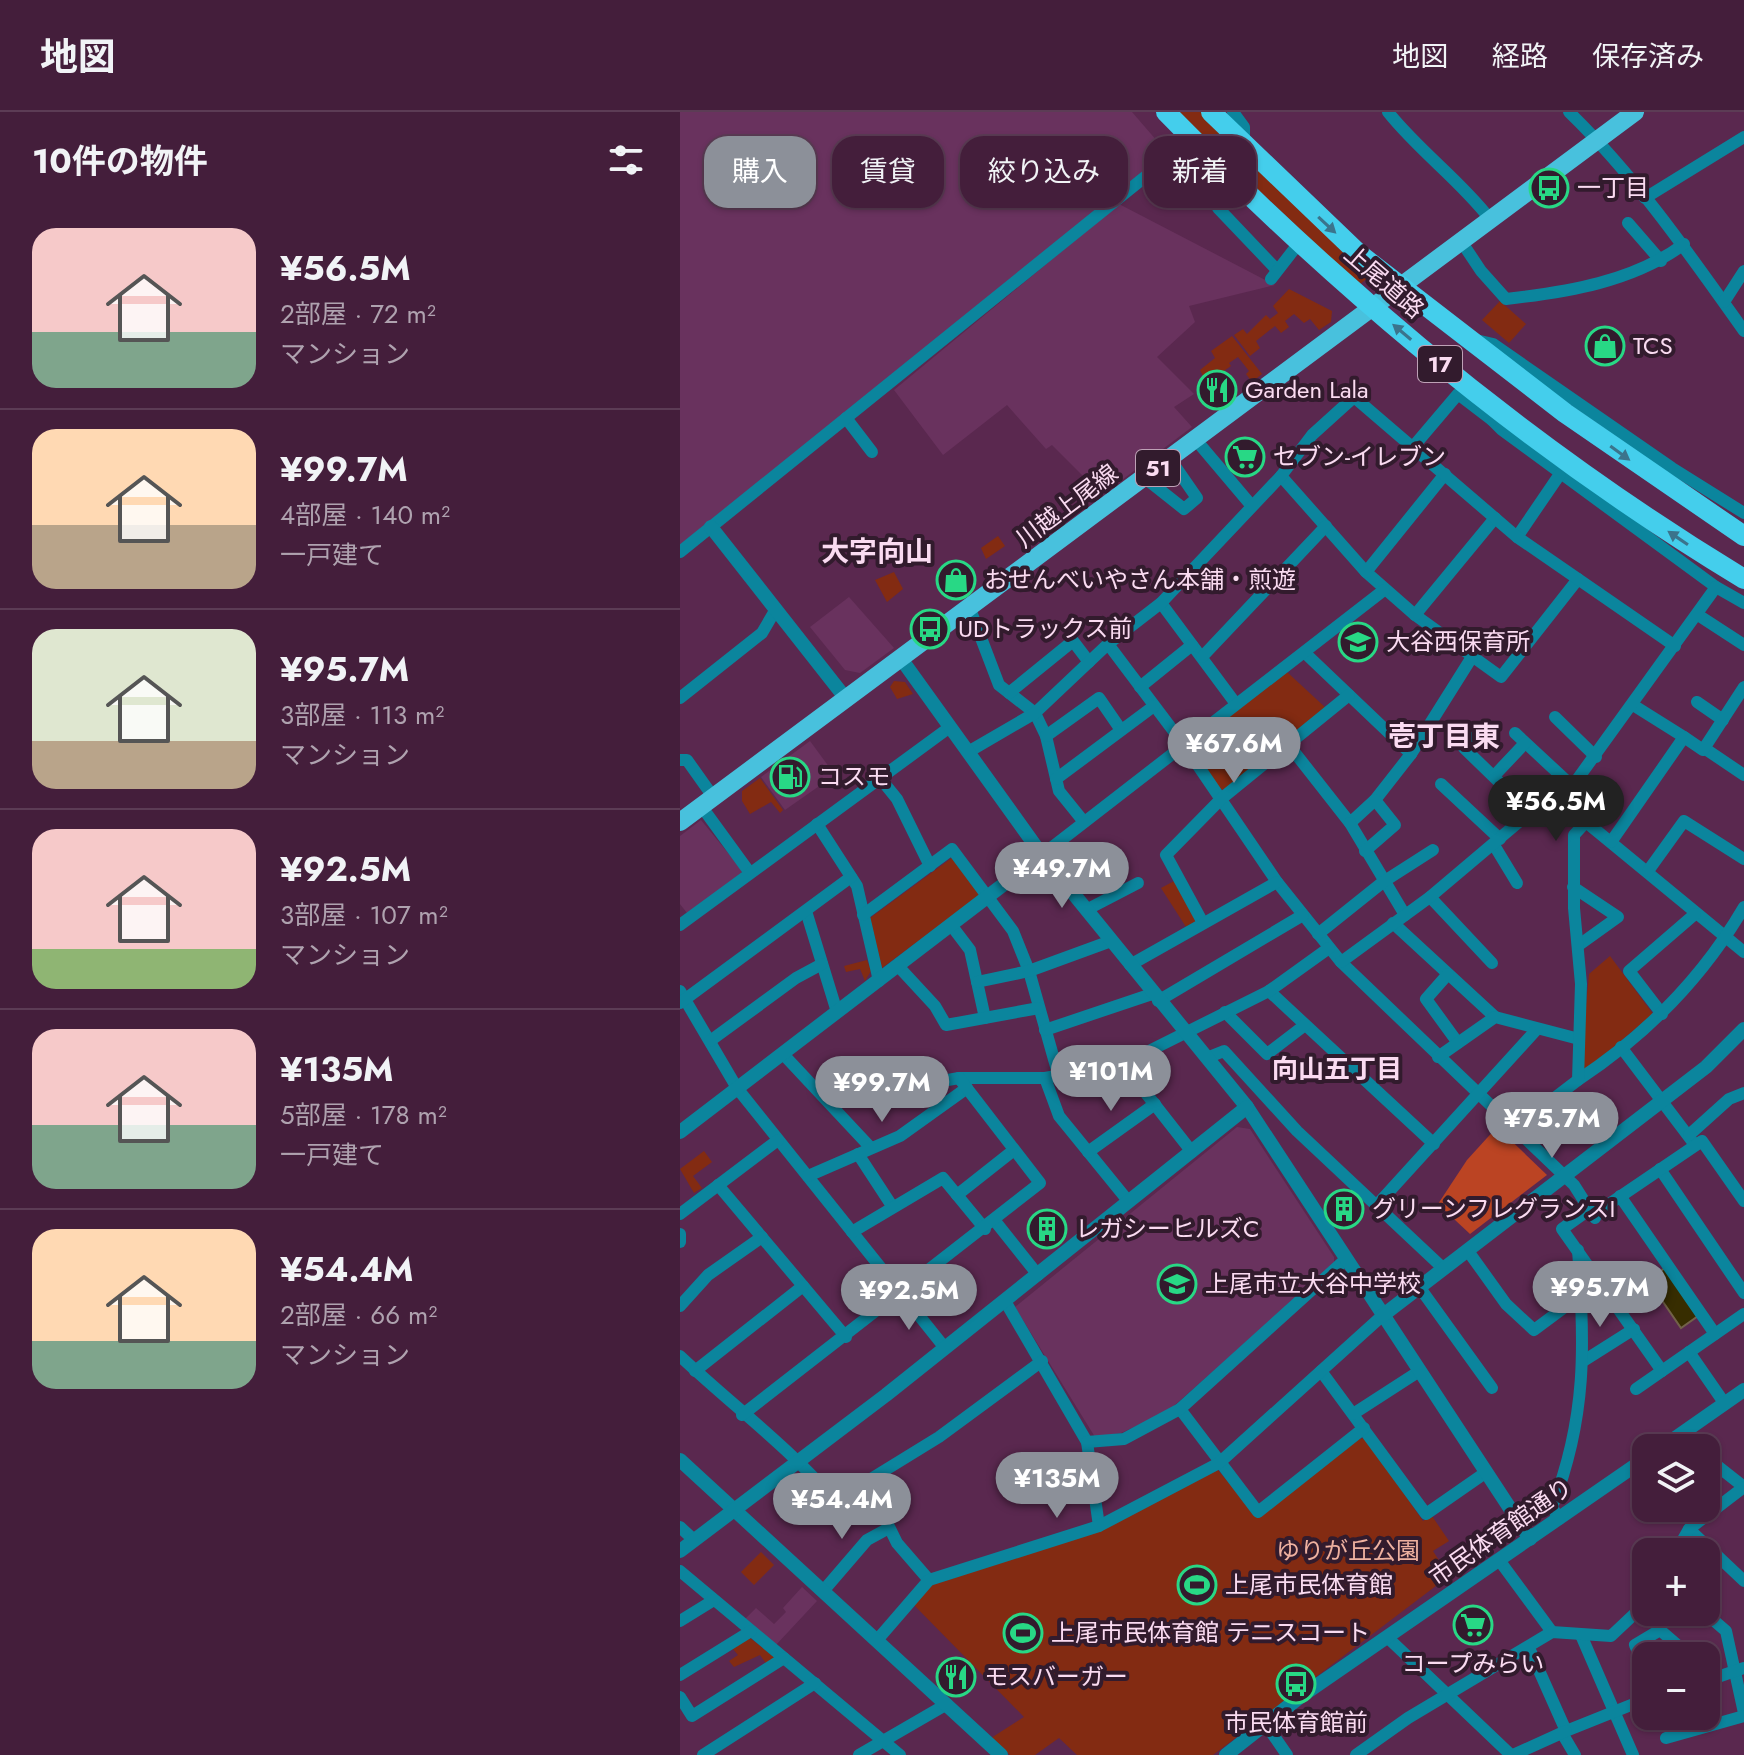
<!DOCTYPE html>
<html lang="ja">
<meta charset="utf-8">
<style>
body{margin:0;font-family:Jost,"Noto Sans JP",sans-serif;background:#4b2742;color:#f1f3f6;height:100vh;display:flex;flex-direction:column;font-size:30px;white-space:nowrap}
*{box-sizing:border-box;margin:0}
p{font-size:26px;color:#afa2af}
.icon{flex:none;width:44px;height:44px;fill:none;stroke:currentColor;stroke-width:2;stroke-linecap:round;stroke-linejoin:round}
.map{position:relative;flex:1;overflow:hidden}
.drawer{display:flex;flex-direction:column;background:#441e3b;width:680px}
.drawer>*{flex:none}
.banner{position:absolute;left:24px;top:24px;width:760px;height:72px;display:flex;gap:16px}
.fabs{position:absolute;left:952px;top:1322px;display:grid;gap:16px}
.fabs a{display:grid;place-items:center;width:88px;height:88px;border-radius:16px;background:#441e3b;box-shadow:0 2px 6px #0004,0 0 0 2px #5c3c55;font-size:40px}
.price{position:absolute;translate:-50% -68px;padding:0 18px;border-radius:28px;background:#8c9099;color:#fff;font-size:26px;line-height:52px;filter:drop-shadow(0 2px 4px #0008)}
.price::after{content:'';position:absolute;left:50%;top:48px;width:24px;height:18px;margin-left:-12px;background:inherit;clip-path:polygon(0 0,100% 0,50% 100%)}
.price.active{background:#222;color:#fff}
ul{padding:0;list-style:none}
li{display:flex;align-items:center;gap:24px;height:200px;padding:0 32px}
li+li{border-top:2px solid #5c3c55}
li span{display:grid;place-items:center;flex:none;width:224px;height:160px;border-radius:24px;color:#555}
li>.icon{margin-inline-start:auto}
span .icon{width:96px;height:96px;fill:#fffc;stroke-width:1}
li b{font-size:34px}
h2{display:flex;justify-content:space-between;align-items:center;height:96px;padding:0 32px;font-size:34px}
.pill{padding:0 28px;border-radius:24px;background:#441e3b;box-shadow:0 2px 6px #0004,0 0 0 2px #5c3c55;font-size:28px;line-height:72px}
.pill.active{background:#8c9099;color:#fff}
header{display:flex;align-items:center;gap:48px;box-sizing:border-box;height:112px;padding:0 40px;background:#441e3b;border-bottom:2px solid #5c3c55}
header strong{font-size:38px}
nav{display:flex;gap:44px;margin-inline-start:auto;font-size:28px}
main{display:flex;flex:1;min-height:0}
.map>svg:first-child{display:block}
.built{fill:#69325e}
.green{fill:#832b12}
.forest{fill:#bb4423}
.water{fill:#372d00;stroke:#726148;stroke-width:2}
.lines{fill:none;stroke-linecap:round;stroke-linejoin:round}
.minor{stroke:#0b859d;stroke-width:12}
.tertiary{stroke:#0b859d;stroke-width:14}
.primary{stroke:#48c1dd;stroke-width:18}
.trunk{stroke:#44ceec;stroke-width:20}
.oneway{fill:#3b748c}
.labels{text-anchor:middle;stroke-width:8;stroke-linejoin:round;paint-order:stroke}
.shield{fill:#321b2d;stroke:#bea1b6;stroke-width:2}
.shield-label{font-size:22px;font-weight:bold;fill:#fadbf1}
.poi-label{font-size:24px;fill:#fadbf1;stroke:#321b2d;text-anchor:start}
.street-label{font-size:24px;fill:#fadbf1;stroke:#321b2d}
.park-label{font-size:24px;fill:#efb1a0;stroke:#321b2d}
.neighbourhood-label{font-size:26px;font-weight:bold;fill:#fadbf1;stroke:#321b2d}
.quarter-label{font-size:28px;font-weight:bold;fill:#fadbf1;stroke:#321b2d}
</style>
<header>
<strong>地図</strong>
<nav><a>地図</a><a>経路</a><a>保存済み</a></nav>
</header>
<main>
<section class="drawer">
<h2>10件の物件<svg class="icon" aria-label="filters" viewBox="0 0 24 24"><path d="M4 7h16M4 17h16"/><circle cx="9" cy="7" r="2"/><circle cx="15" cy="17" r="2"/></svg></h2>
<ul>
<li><span style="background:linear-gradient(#f6c9c9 65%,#7fa58c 0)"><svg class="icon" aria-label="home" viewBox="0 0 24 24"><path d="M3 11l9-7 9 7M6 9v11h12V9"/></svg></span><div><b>¥56.5M</b><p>2部屋 · 72 m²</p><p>マンション</p></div></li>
<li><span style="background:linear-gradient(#ffd9b3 60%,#b9a48a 0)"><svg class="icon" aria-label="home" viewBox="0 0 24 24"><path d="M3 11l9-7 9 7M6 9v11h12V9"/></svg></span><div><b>¥99.7M</b><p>4部屋 · 140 m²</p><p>一戸建て</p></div></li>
<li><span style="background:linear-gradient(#dfe7d0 70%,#b9a48a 0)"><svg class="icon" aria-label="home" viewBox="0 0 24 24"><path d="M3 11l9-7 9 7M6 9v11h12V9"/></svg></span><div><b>¥95.7M</b><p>3部屋 · 113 m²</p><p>マンション</p></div></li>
<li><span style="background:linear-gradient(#f6c9c9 75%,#8fb573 0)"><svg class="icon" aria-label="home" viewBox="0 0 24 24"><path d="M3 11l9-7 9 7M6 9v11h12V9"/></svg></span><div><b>¥92.5M</b><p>3部屋 · 107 m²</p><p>マンション</p></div></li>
<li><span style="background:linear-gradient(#f6c9c9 60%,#7fa58c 0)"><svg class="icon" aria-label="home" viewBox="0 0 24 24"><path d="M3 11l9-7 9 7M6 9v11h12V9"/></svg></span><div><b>¥135M</b><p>5部屋 · 178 m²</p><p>一戸建て</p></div></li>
<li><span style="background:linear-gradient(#ffd9b3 70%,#7fa58c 0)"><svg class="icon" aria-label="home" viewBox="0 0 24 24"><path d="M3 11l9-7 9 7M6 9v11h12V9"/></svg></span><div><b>¥54.4M</b><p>2部屋 · 66 m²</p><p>マンション</p></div></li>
</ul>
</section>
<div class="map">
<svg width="1064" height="1643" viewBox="0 0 1064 1643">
<rect width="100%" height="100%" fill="#5a284f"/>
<g class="built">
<polygon points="0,0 452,0 484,37 483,47 0,433"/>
<polygon points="439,92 595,173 509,194 515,210 477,245 514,282 494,295 512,315 422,383 372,333 366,337 327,293 263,343 214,278"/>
<polygon points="169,485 214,536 180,561 165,558 130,515"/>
<polygon points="130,629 155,663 105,698 81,665"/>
<polygon points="21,708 62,758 61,763 7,801 0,792 0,724"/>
<polygon points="557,1015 570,1017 654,1145 654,1152 487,1300 441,1321 415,1325 335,1195"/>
<polygon points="122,1475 137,1489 95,1534 65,1507 76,1496 94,1512 106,1500 103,1496"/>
</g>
<g class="green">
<polygon points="496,0 525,0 689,165 679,173"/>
<polygon points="609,177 652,199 651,210 639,218 630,207 624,211 614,202 605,209 609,215 601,221 595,214 576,229 580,236 570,244 554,223 563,217 567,222 586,203 590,207 598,201 593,194"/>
<polygon points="820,189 846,212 829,231 802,208"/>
<polygon points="552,224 582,262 572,270 566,262 569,259 558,245 549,251 551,254 526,271 520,258 535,246 531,239"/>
<polygon points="318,424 325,434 306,447 301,436"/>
<polygon points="214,460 223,477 207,490 195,468"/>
<polygon points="607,560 647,597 545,678 540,677 514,637 514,631"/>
<polygon points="214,569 225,570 233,582 217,587 210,575"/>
<polygon points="80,666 103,698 100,701 91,690 70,702 62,689 62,679"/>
<polygon points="273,745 300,783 202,856 190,806"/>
<polygon points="496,768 516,809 506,815 481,776"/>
<polygon points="930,844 973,902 905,959 900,956 909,862"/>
<polygon points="187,848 191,859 185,869 180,857 166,860 164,854"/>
<polygon points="24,1039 32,1050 13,1064 22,1076 14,1081 0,1057"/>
<polygon points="685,1326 743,1409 752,1404 769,1429 753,1439 769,1464 533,1643 397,1643 379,1626 355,1643 330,1643 311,1626 344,1605 232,1491 249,1474 425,1416 537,1357 578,1405 679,1327"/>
<polygon points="81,1440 94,1453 74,1473 61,1460"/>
<polygon points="70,1526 95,1545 87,1553 80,1543 54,1555 49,1549 58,1543 52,1536"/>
</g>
<polygon class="forest" points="817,1015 867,1063 790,1122 758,1092 787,1048"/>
<polygon class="water" points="985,1156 1018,1204 1001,1216 968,1168"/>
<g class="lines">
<g class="minor">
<polyline points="553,0 564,15 564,32"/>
<path d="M708 0C739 39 780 68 810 107"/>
<path d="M889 0C956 65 1010 143 1064 219"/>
<polyline points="556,71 538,96 597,158"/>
<polyline points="965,86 1064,25"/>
<polyline points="948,111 981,149"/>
<path d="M781 129 801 159 826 187C887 180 953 170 1004 132"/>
<polyline points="591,167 619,131"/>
<polyline points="1044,190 1064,159"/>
<polyline points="796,228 813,232 992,356 1064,401"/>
<polyline points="807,292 812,308 822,318 1036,475 1064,491"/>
<polyline points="166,306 192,340"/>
<polyline points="516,328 571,393"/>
<polyline points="733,335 778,282 812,308"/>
<polyline points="765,362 686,460 735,503 821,565 898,467"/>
<polyline points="601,364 686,460"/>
<polyline points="465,366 504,397 517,386 490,347"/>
<polyline points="837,425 880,362"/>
<polyline points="0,440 512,27"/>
<polyline points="481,491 556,592"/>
<polyline points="290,497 319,573 355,601 366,624 379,679 404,710"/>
<polyline points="735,503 815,406"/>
<polyline points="1018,503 1064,533"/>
<polyline points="428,532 504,633 597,770 661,850 894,1073 913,1103"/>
<polyline points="625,541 731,642 792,545"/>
<polyline points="522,545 646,414"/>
<polyline points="460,575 512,533"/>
<polyline points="329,581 393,529 409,550"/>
<polyline points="0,586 82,521 96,497"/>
<polyline points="1017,590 1043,608"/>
<polyline points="953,593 1004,625"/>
<polyline points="875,605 916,645"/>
<polyline points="835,621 892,674"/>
<polyline points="366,624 419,586 441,618"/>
<polyline points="791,626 784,636 850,700"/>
<polyline points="608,632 670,711 695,688 731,642"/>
<polyline points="1024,636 1064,663"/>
<polyline points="288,640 355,601 428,532 481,491 601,364 632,323 674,285 837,425 995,534"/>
<polyline points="0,648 7,648 34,686"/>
<polyline points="814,664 845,631"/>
<polyline points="200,666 217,687 250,754"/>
<polyline points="376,667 474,594"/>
<polyline points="761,672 820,727"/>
<polyline points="886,683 1036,475"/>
<polyline points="22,695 70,761"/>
<polyline points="906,710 1064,840"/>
<polyline points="670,711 725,803"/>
<polyline points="137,712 177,774 199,869"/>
<polyline points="931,730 1004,625 1023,638 1064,575"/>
<polyline points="814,733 837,771"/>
<polyline points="685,739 715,713 695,688"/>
<polyline points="362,743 704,478"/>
<polyline points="968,759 1004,709 1064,747"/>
<polyline points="893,775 938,805 899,833"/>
<polyline points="750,785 812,851"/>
<polyline points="406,798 458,771"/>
<polyline points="126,799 157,900"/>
<polyline points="183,803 272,737 333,819 349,859 379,965"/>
<polyline points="523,811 486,743 541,687 669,583"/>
<polyline points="713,811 815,905"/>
<polyline points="0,813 270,615"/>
<polyline points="271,813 290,838 305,906"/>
<polyline points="638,822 703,770 753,738"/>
<polyline points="661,850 750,785 872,682 886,683"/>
<polyline points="450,853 597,770"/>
<polyline points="218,854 255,894 266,913 359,896"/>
<polyline points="768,862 746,887 778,931"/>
<polyline points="297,870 349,859 431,829"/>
<polyline points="0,879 57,976 265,1236"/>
<polyline points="589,879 754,1032"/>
<polyline points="478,889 623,803"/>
<polyline points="0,891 171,765"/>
<polyline points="545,900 587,942 625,913"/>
<polyline points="982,902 949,859 1015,802"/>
<polyline points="365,918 472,882"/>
<polyline points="30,929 116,866 142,852"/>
<polyline points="941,935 1015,1033"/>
<polyline points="103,942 191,1036"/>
<polyline points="529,945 544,939 617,1019 764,1157"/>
<polyline points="758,945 815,905 899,927"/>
<polyline points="443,952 512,1040"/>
<polyline points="365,966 379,1004 449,1090"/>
<path d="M898 968C966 923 1023 865 1064 795"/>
<polyline points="141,981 223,976 279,966 365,966 443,952 589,879 649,836"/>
<polyline points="834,1017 898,968 901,872 894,796 894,723 906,710 886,683"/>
<polyline points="1009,1023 1049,987 1064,981"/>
<polyline points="408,1040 475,992"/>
<polyline points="178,1042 212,1094"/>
<polyline points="980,1057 1064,1181"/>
<polyline points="128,1064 220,1024 287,976"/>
<polyline points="38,1073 166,1225"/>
<polyline points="277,1083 334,1038"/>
<polyline points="940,1084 1035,1222"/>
<polyline points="696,1094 857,917"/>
<polyline points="910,1097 882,1117 982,1259"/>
<polyline points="0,1102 98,1028"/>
<polyline points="915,1106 913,1103 1022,1029 1064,1089"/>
<polyline points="315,1109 358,1163"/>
<polyline points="172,1120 263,1066 305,1117"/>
<polyline points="0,1122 0,1130"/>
<polyline points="788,1139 826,1192 854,1218 901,1183"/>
<polyline points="740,1176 812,1276"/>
<polyline points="325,1189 407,1330 419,1414"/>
<polyline points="0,1194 28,1163 82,1125"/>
<polyline points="1009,1240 1045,1292"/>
<path d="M0 1244C52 1293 109 1335 155 1389L259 1325 362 1249"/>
<polyline points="905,1248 954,1217"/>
<polyline points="15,1259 123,1174"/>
<polyline points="641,1259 746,1402 805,1361"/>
<polyline points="956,1277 1064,1202"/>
<polyline points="500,1297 578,1400 684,1316"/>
<polyline points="673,1302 738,1260"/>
<polyline points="62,1303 360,1071 279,966"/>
<polyline points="999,1323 1015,1336"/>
<polyline points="407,1330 444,1327 500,1297 666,1147"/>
<polyline points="1026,1345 1064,1375"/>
<polyline points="187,1370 217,1431 249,1468"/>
<path d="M879 1407 872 1395C907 1306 905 1232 898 1138"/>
<polyline points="0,1415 14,1428"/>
<polyline points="1009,1417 1064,1469"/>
<polyline points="996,1440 1009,1417 1064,1375"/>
<polyline points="819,1448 872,1520"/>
<polyline points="0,1459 220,1643"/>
<polyline points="144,1478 187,1428 209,1416"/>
<polyline points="1024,1500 1046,1519 1064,1601"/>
<polyline points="0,1509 34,1488"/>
<polyline points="901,1523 953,1643"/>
<polyline points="707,1525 831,1643"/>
<polyline points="198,1527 249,1468 419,1414 539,1351 702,1204"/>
<polyline points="849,1536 886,1619 966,1587"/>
<polyline points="966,1558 955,1533 980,1518 1010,1544"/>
<polyline points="0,1563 71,1519"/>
<polyline points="1026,1569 1064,1556"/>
<polyline points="0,1585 12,1604 104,1546"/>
<polyline points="585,1611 607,1643"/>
<polyline points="882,1621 895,1643"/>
<polyline points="986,1626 1064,1604"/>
<polyline points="23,1643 135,1571"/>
<polyline points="179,1643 267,1592"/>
<polyline points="676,1643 728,1606 872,1520 931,1524 966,1491"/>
<polyline points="833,1643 886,1619"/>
</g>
<g class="tertiary">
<polyline points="31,415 167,588"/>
<polyline points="222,548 362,743 567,995 850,1427"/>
<polyline points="0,1020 362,743"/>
<polyline points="702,1204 1026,955 1064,917"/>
<polyline points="981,1336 1064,1278"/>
<polyline points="0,1348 321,1643"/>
<polyline points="0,1439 206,1283 567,995"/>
<polyline points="546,1643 620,1585 966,1346"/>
</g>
<polyline class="primary" points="0,710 955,0"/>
<g class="trunk">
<path d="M486 0C659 178 851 338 1064 467"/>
<polyline points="531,0 679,142 885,301 1064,424"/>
</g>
</g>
<defs><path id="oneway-solid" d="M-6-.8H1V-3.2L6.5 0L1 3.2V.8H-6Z" transform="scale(2)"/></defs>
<g class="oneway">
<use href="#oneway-solid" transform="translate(647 113) rotate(43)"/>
<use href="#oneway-solid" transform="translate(722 220) rotate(-140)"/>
<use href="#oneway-solid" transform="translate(940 341) rotate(36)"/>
<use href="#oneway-solid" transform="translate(998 426) rotate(-146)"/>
</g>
<defs>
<symbol id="bus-ring" viewBox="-11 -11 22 22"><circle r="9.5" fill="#321b2d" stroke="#28d885" stroke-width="1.5"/><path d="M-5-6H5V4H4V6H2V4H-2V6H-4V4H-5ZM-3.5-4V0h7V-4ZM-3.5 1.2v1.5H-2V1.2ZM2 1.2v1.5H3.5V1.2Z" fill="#28d885"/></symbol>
<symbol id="shop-ring" viewBox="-11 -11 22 22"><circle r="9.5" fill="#321b2d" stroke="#28d885" stroke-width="1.5"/><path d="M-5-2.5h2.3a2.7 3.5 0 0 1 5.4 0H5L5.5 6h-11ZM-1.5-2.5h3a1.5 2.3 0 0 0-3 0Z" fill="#28d885"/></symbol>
<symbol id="restaurant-ring" viewBox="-11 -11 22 22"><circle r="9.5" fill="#321b2d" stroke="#28d885" stroke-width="1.5"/><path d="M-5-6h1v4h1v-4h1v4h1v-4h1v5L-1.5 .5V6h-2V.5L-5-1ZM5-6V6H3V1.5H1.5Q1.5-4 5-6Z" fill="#28d885"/></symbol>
<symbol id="supermarket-ring" viewBox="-11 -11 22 22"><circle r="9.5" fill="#321b2d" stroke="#28d885" stroke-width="1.5"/><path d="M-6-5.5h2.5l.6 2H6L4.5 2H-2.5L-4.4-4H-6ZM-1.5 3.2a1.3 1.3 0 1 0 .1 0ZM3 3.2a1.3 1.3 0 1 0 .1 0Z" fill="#28d885"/></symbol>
<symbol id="school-ring" viewBox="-11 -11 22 22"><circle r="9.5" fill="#321b2d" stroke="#28d885" stroke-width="1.5"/><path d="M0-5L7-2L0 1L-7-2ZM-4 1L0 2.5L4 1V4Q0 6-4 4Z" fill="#28d885"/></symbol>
<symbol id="fuel-ring" viewBox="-11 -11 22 22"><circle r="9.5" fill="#321b2d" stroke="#28d885" stroke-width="1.5"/><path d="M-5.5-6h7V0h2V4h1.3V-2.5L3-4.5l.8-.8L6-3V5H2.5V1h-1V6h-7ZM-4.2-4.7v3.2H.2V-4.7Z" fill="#28d885"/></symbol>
<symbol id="building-ring" viewBox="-11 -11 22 22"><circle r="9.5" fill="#321b2d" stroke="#28d885" stroke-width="1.5"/><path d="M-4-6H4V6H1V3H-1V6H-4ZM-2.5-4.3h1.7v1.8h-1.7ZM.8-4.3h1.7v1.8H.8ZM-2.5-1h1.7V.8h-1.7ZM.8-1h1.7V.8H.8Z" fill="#28d885"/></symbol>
<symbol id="stadium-ring" viewBox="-11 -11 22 22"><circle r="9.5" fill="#321b2d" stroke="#28d885" stroke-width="1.5"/><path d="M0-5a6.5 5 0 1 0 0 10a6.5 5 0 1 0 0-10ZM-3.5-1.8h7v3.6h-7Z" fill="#28d885"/></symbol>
</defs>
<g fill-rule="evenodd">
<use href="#bus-ring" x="847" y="54" width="44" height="44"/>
<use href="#shop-ring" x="903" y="212" width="44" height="44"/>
<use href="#restaurant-ring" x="515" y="256" width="44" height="44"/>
<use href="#supermarket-ring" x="543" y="323" width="44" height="44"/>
<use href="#shop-ring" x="254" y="446" width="44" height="44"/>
<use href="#bus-ring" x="228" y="495" width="44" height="44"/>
<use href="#school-ring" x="656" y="508" width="44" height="44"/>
<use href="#fuel-ring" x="88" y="643" width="44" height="44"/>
<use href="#building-ring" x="642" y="1075" width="44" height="44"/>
<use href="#building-ring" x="345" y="1095" width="44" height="44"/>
<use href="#school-ring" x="475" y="1150" width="44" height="44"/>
<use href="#stadium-ring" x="495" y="1451" width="44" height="44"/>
<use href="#supermarket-ring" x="771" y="1491" width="44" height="44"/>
<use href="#stadium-ring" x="321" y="1499" width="44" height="44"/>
<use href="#restaurant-ring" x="254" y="1543" width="44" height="44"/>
<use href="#bus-ring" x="594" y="1550" width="44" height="44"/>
</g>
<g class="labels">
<g class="shield">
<rect x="738" y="234" width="44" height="36" rx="6"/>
<rect x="456" y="338" width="44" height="36" rx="6"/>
</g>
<g class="shield-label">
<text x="760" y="260">17</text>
<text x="478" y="364">51</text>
</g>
<g class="poi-label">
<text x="897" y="84">一丁目</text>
<text x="953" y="242">TCS</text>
<text x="565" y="286">Garden Lala</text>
<text x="593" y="353">セブン-イレブン</text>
<text x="304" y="476">おせんべいやさん本舗・煎遊</text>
<text x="278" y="525">UDトラックス前</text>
<text x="706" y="538">大谷西保育所</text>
<text x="138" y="673">コスモ</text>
<text x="692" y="1105">グリーンフレグランスI</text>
<text x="395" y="1125">レガシーヒルズC</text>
<text x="525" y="1180">上尾市立大谷中学校</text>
<text x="545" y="1481">上尾市民体育館</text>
<text x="371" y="1529">上尾市民体育館 テニスコート</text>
<text x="793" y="1560" text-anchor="middle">コープみらい</text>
<text x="304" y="1573">モスバーガー</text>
<text x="616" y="1619" text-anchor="middle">市民体育館前</text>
</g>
<g class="street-label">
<text transform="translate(704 170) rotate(41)" y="8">上尾道路</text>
<text transform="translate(387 394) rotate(-37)" y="8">川越上尾線</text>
<text transform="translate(821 1420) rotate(-35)" y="8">市民体育館通り</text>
</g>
<g class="park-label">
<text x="668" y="1447">ゆりが丘公園</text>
</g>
<g class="neighbourhood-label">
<text x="657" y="966">向山五丁目</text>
</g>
<g class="quarter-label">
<text x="197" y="449">大字向山</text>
<text x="764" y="634">壱丁目東</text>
</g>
</g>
</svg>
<div class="fabs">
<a><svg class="icon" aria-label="layers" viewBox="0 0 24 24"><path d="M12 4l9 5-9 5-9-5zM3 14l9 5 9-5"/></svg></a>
<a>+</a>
<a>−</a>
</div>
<b class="price" style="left:554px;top:673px">¥67.6M</b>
<b class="price active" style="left:876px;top:731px">¥56.5M</b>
<b class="price" style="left:382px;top:798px">¥49.7M</b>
<b class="price" style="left:431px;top:1001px">¥101M</b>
<b class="price" style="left:202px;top:1012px">¥99.7M</b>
<b class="price" style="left:872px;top:1048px">¥75.7M</b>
<b class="price" style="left:920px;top:1217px">¥95.7M</b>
<b class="price" style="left:229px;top:1220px">¥92.5M</b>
<b class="price" style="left:377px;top:1408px">¥135M</b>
<b class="price" style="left:162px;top:1429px">¥54.4M</b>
<div class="banner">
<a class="pill active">購入</a>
<a class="pill">賃貸</a>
<a class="pill">絞り込み</a>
<a class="pill">新着</a>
</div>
</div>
</main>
